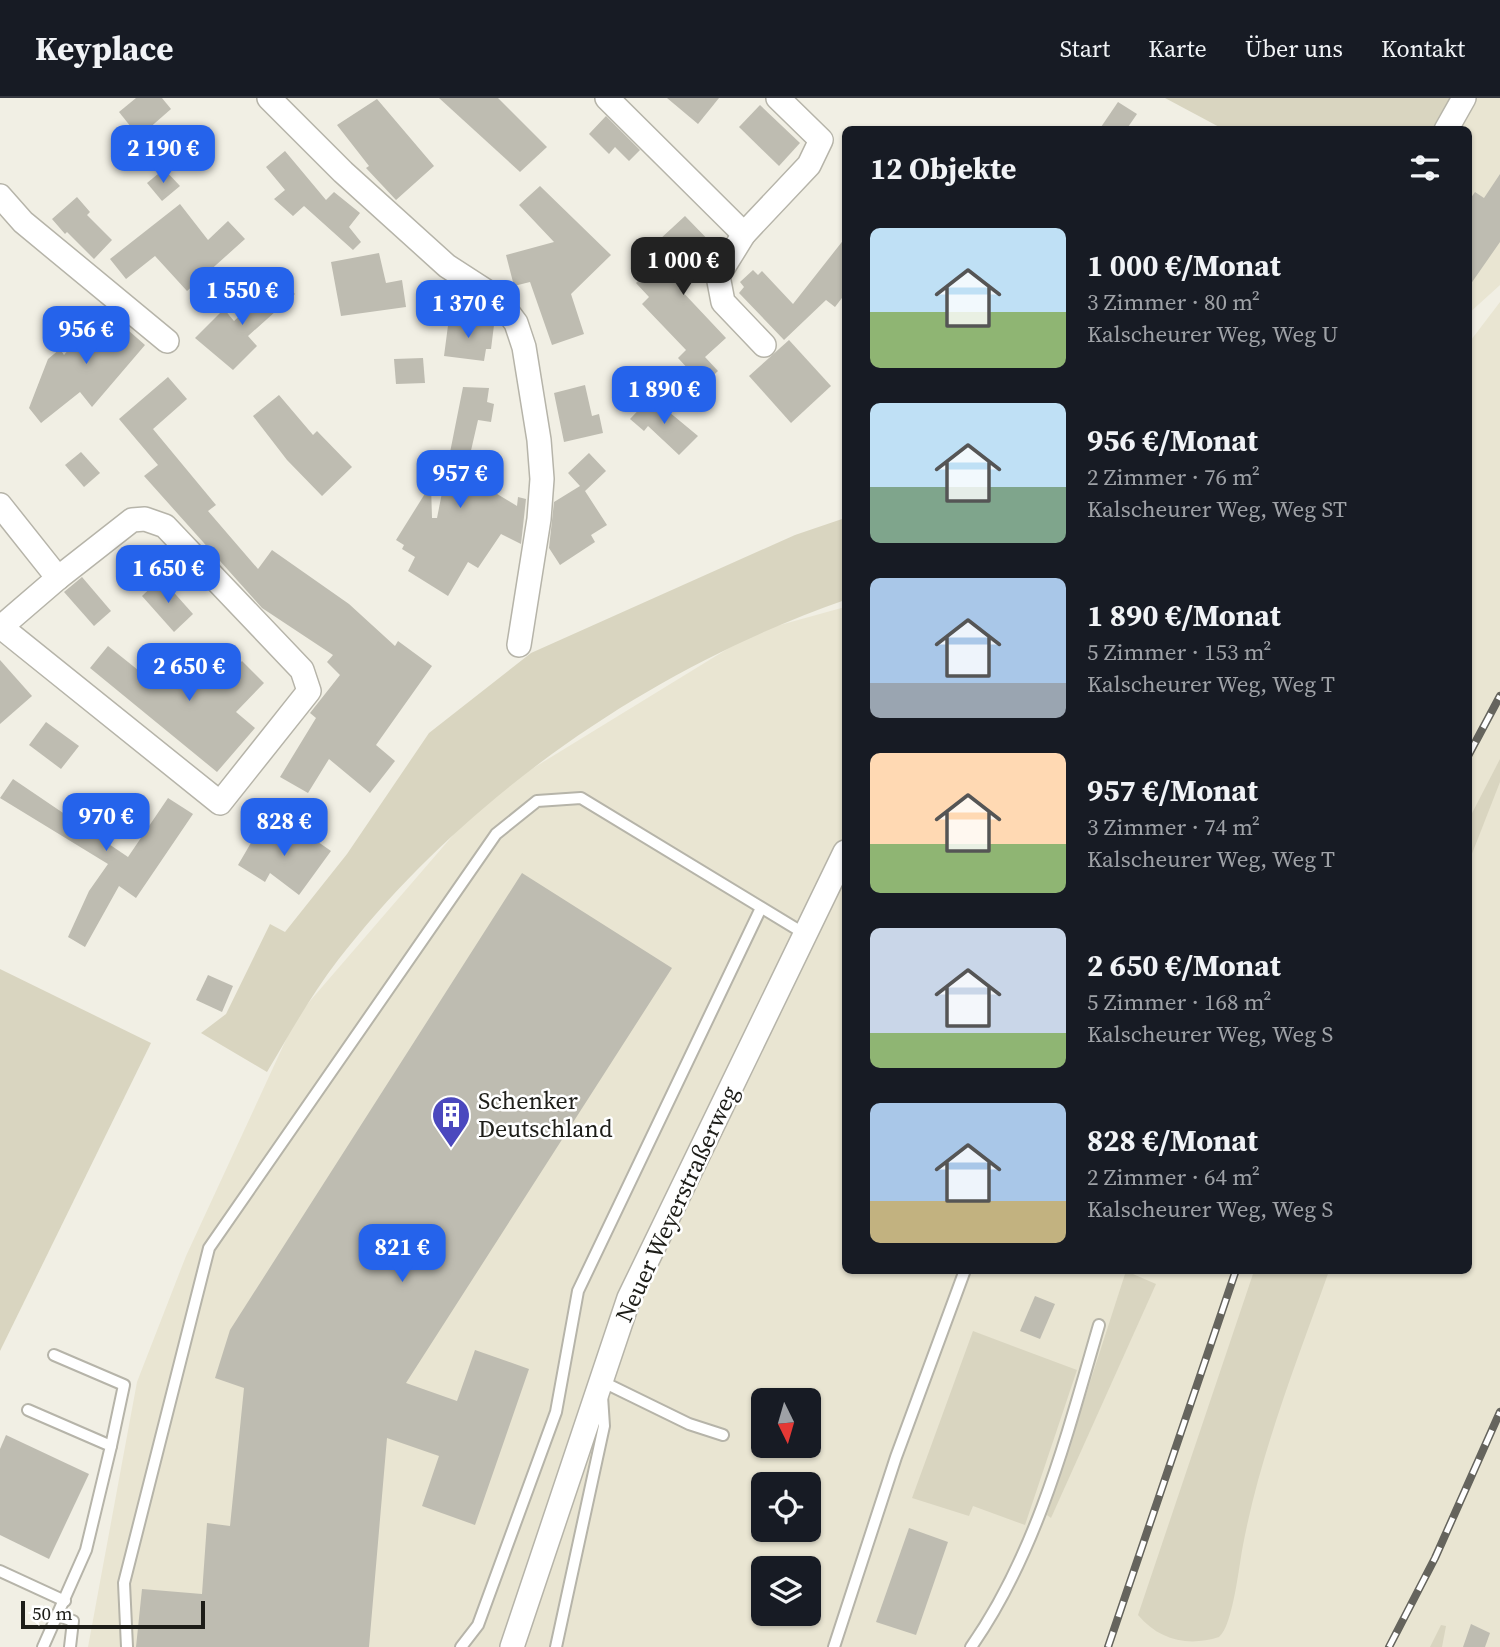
<!DOCTYPE html>
<html lang="de">
<meta charset="utf-8">
<style>
body{margin:0;font-family:"Source Serif 4",serif;background:#20242c;color:#f1f3f6;height:100vh;display:flex;flex-direction:column;font-size:26px;white-space:nowrap}
*{box-sizing:border-box;margin:0}
p{font-size:23px;color:#9ea1a6}
.icon{flex:none;width:38px;height:38px;fill:none;stroke:currentColor;stroke-width:2;stroke-linecap:round;stroke-linejoin:round}
.map{position:relative;flex:1;overflow:hidden}
.drawer{position:absolute;left:842px;top:28px;width:630px;height:1148px;display:flex;flex-direction:column;background:#171b24;border-radius:10px;box-shadow:0 2px 5px #0004}
.drawer>*{flex:none}
.needle{width:46px;rotate:175deg}
.tools{position:absolute;left:751px;top:1290px;display:grid;gap:14px}
.tools a{display:grid;place-items:center;width:70px;height:70px;border-radius:10px;background:#171b24;box-shadow:0 2px 5px #0004;font-size:35px}
.scale{position:absolute;left:21px;bottom:18px;width:184px;box-sizing:border-box;padding-left:7px;border:4px solid #1d1d18;border-top:0;font-size:19px;line-height:24px;white-space:nowrap;color:#1d1d18;-webkit-text-stroke:5px #fff;paint-order:stroke}
.price{position:absolute;translate:-50% -60px;padding:0 16px;border-radius:14px;background:#2563eb;color:#fff;font-size:23px;line-height:46px;filter:drop-shadow(0 2px 4px #0008)}
.price::after{content:'';position:absolute;left:50%;top:42px;width:21px;height:16px;margin-left:-10px;background:inherit;clip-path:polygon(0 0,100% 0,50% 100%)}
.price.on{background:#222;color:#fff}
ul{padding:0;list-style:none}
li{display:flex;align-items:center;gap:21px;height:175px;padding:0 28px}
li span{display:grid;place-items:center;flex:none;width:196px;height:140px;border-radius:10px;color:#555}
li>.icon{margin-inline-start:auto}
span .icon{width:84px;height:84px;fill:#fffc;stroke-width:1}
li b{font-size:30px}
h2{display:flex;justify-content:space-between;align-items:center;height:84px;padding:0 28px;font-size:30px}
header{display:flex;align-items:center;gap:42px;box-sizing:border-box;height:98px;padding:0 35px;background:#171b24;border-bottom:2px solid #363941}
header strong{font-size:33px}
nav{display:flex;gap:38px;margin-inline-start:auto;font-size:24px}
.map>svg:first-child{display:block}
.built{fill:#e9e5d2;fill-rule:evenodd}
.green{fill:#d9d5c0}
.building{fill:#bebcb1}
.lines{fill:none;stroke-linecap:round;stroke-linejoin:round}
.service-casing{stroke:#b6b4a9;stroke-width:14}
.minor-casing{stroke:#b6b4a9;stroke-width:26}
.service{stroke:#fff;stroke-width:10}
.minor{stroke:#fff;stroke-width:23}
.rail-casing{stroke:#65645d;stroke-width:8}
.rail{stroke:#fff;stroke-width:5;stroke-dasharray:16;stroke-linecap:butt}
.labels{text-anchor:middle;stroke-width:5;stroke-linejoin:round;paint-order:stroke}
.poi-label{font-size:24px;fill:#1d1d18;stroke:#fff;text-anchor:start}
.street-label{font-size:24px;fill:#1d1d18;stroke:#fff}
</style>
<header>
<strong>Keyplace</strong>
<nav><a>Start</a><a>Karte</a><a>Über uns</a><a>Kontakt</a></nav>
</header>
<div class="map">
<svg width="1500" height="1549" viewBox="0 0 1500 1549">
<rect width="100%" height="100%" fill="#f1efe4"/>
<g class="built">
<polygon points="1476,0 1500,0 1500,187 1468,216 1468,32 1455,32"/>
<path d="M1500 204V1549H88L137 1284 186 1158 297 918 486 699 755 534 845 509V1172H1468V246ZM763 1302H808V1348H763ZM763 1386H808V1432H763ZM763 1470H808V1516H763Z"/>
</g>
<g class="green">
<polygon points="1165,0 1452,0 1435,32 1223,31"/>
<path d="M845 420V502C650 570 465 698 338 862 311 897 289 937 267 974L201 935 226 916 270 826 285 834 347 756 429 635 531 555 795 437Z"/>
<polygon points="1500,661 1500,684 1468,766 1468,723"/>
<polygon points="0,871 151,945 0,1253"/>
<polygon points="1126,1173 1156,1186 1051,1420 1047,1417"/>
<path d="M1254 1173H1329C1297 1263 1261 1353 1243 1447 1239 1467 1233 1528 1219 1539 1188 1549 1159 1542 1138 1517Z"/>
<polygon points="973,1233 1077,1272 1025,1427 973,1408 969,1418 912,1400"/>
<polygon points="1441,1527 1446,1528 1442,1549 1430,1549"/>
</g>
<g class="building">
<polygon points="136,0 162,0 171,11 139,39 119,14"/>
<polygon points="439,0 498,0 547,49 520,74"/>
<polygon points="667,0 719,0 698,26"/>
<polygon points="377,1 434,68 396,102 366,70 369,68 337,27"/>
<polygon points="1118,4 1137,16 1126,32 1099,32"/>
<polygon points="760,7 800,45 779,68 739,29"/>
<polygon points="606,18 640,52 629,63 615,49 609,56 589,36"/>
<polygon points="285,53 326,102 334,94 360,115 349,129 361,144 353,152 304,108 293,118 274,101 285,92 266,69"/>
<polygon points="164,71 180,88 162,103 147,85"/>
<polygon points="1500,76 1500,144 1468,190 1468,104 1475,94 1484,100"/>
<polygon points="540,88 611,157 571,196 584,236 552,247 530,184 514,188 506,157 554,144 519,107"/>
<polygon points="77,99 90,114 87,117 112,142 94,161 67,134 65,136 52,121"/>
<polygon points="180,106 208,142 228,123 245,141 187,193 155,158 126,181 110,161"/>
<polygon points="685,118 718,152 678,189 726,240 705,259 718,273 703,287 678,260 686,252 642,206 649,199 636,185 669,153 659,142"/>
<polygon points="845,140 845,196 835,209 826,202 784,242 739,195 744,189 740,184 753,172 758,177 762,173 793,206"/>
<polygon points="379,155 386,185 402,182 406,209 341,218 331,164"/>
<polygon points="280,181 295,196 248,238 257,248 233,272 195,240 224,211 234,223"/>
<polygon points="104,211 145,247 92,309 80,294 41,325 29,310 48,261 60,251 64,257"/>
<polygon points="449,220 494,227 491,251 486,251 484,263 444,258"/>
<polygon points="789,242 831,288 791,325 749,278"/>
<polygon points="423,260 425,285 396,286 394,261"/>
<polygon points="168,279 187,301 153,331 216,407 208,413 258,471 272,452 349,506 395,548 398,543 432,568 376,647 395,663 370,695 329,661 308,695 280,679 316,620 310,615 340,577 327,564 333,557 262,510 144,378 158,367 119,321"/>
<polygon points="585,287 592,318 599,316 603,335 564,344 554,295"/>
<polygon points="463,289 489,290 487,304 494,306 491,324 478,322 467,370 477,374 474,382 517,408 518,399 526,401 521,446 501,436 478,470 468,464 448,498 408,473 415,459 402,451 404,447 396,442 431,386 432,420 437,420"/>
<polygon points="279,297 313,337 317,333 352,369 322,398 287,362 253,318"/>
<polygon points="651,299 698,338 679,357 648,328 644,333 630,321"/>
<polygon points="81,354 100,375 84,389 65,367"/>
<polygon points="589,355 606,373 585,393 607,427 591,437 595,444 560,467 549,450 554,404 580,388 568,375"/>
<polygon points="82,479 111,513 94,528 64,494"/>
<polygon points="161,480 193,516 174,534 142,498"/>
<polygon points="108,548 153,584 169,565 189,581 204,563 225,580 242,563 264,585 236,614 255,630 217,674 90,570"/>
<polygon points="0,562 32,598 0,626"/>
<polygon points="46,624 79,648 61,671 29,647"/>
<polygon points="13,681 128,759 168,700 193,716 136,800 119,788 85,849 68,839 89,793 108,766 0,700"/>
<polygon points="262,726 295,746 304,734 331,753 299,797 270,775 265,784 238,767"/>
<polygon points="522,775 672,870 406,1285 457,1303 475,1252 529,1271 475,1427 422,1408 439,1358 387,1340 369,1549 136,1549 142,1491 202,1496 207,1425 230,1428 244,1290 215,1280 230,1232"/>
<polygon points="208,877 233,888 222,914 196,902"/>
<polygon points="1035,1198 1055,1206 1040,1241 1020,1233"/>
<polygon points="6,1337 89,1376 49,1461 0,1437 0,1351"/>
<polygon points="909,1430 948,1444 916,1537 876,1524"/>
<polygon points="1471,1526 1490,1535 1485,1549 1463,1549"/>
</g>
<g class="lines">
<defs>
<g id="service">
<polyline points="54,1257 124,1287 111,1348"/>
<polyline points="28,1312 111,1348 86,1452 43,1549"/>
<polyline points="0,1473 65,1503"/>
<polyline points="59,1518 73,1523 70,1549"/>
<polyline points="127,1549 124,1485 209,1150 496,736 537,703 581,700 805,836"/>
<polyline points="461,1549 478,1527 556,1314 578,1193 761,810"/>
<polyline points="556,1549 604,1328 601,1283 689,1326 723,1337"/>
<polyline points="834,1549 896,1359 965,1172"/>
<path d="M971 1549C1037 1455 1067 1337 1099 1227"/>
</g>
<g id="minor">
<polyline points="269,0 343,74 447,168 498,201 516,225 524,249 539,342 542,381 539,421 519,547"/>
<polyline points="607,0 744,136"/>
<polyline points="1446,32 1464,0"/>
<polyline points="0,98 23,124 167,243"/>
<polyline points="764,247 723,204 718,178 744,136 809,67 821,42 778,0"/>
<polyline points="0,407 58,480"/>
<polygon points="145,421 165,428 302,572 309,593 220,705 1,529 58,480 132,422"/>
<polyline points="512,1549 629,1200 845,754"/>
</g>
</defs>
<use href="#service" class="service-casing"/>
<use href="#minor" class="minor-casing"/>
<use href="#service" class="service"/>
<use href="#minor" class="minor"/>
<defs>
<g id="rail">
<polyline points="1468,658 1500,598"/>
<polyline points="1108,1549 1236,1172"/>
<polyline points="1389,1549 1435,1460 1500,1314"/>
</g>
</defs>
<use href="#rail" class="rail-casing"/>
<use href="#rail" class="rail"/>
</g>
<defs>
<symbol id="building-pin" viewBox="-11 -11 22 30"><path d="M0 17L-7.5 6A9.5 9.5 0 1 1 7.5 6Z" fill="#4b48be" stroke="#fff"/><path d="M-4-6H4V6H1V3H-1V6H-4ZM-2.5-4.3h1.7v1.8h-1.7ZM.8-4.3h1.7v1.8H.8ZM-2.5-1h1.7V.8h-1.7ZM.8-1h1.7V.8H.8Z" fill="#fff"/></symbol>
</defs>
<g fill-rule="evenodd">
<use href="#building-pin" x="429" y="995" width="44" height="60"/>
</g>
<g class="labels">
<g class="poi-label">
<text x="478" y="1011">Schenker<tspan x="478" dy="28">Deutschland</tspan></text>
</g>
<g class="street-label">
<text transform="translate(677 1106) rotate(-65)" y="8">Neuer Weyerstraßerweg</text>
</g>
</g>
</svg>
<div class="tools">
<a><svg class="needle" viewBox="-14 -14 28 28"><path d="M0-13l5 13h-10z" fill="#e53935"/><path d="M0 13l5-13h-10z" fill="#9ea1a6"/></svg></a>
<a><svg class="icon" aria-label="locate" viewBox="0 0 24 24"><circle cx="12" cy="12" r="6"/><path d="M12 2v4M12 18v4M2 12h4M18 12h4"/></svg></a>
<a><svg class="icon" aria-label="layers" viewBox="0 0 24 24"><path d="M12 4l9 5-9 5-9-5zM3 14l9 5 9-5"/></svg></a>
</div>
<div class="scale">50 m</div>
<b class="price" style="left:163px;top:87px">2 190 €</b>
<b class="price on" style="left:683px;top:199px">1 000 €</b>
<b class="price" style="left:242px;top:229px">1 550 €</b>
<b class="price" style="left:468px;top:242px">1 370 €</b>
<b class="price" style="left:86px;top:268px">956 €</b>
<b class="price" style="left:664px;top:328px">1 890 €</b>
<b class="price" style="left:460px;top:412px">957 €</b>
<b class="price" style="left:168px;top:507px">1 650 €</b>
<b class="price" style="left:189px;top:605px">2 650 €</b>
<b class="price" style="left:106px;top:755px">970 €</b>
<b class="price" style="left:284px;top:760px">828 €</b>
<b class="price" style="left:402px;top:1186px">821 €</b>
<section class="drawer">
<h2>12 Objekte<svg class="icon" aria-label="filters" viewBox="0 0 24 24"><path d="M4 7h16M4 17h16"/><circle cx="9" cy="7" r="2"/><circle cx="15" cy="17" r="2"/></svg></h2>
<ul>
<li><span style="background:linear-gradient(#bfe0f5 60%,#8fb573 0)"><svg class="icon" aria-label="home" viewBox="0 0 24 24"><path d="M3 11l9-7 9 7M6 9v11h12V9"/></svg></span><div><b>1 000 €/Monat</b><p>3 Zimmer · 80 m²</p><p>Kalscheurer Weg, Weg U</p></div></li>
<li><span style="background:linear-gradient(#bfe0f5 60%,#7fa58c 0)"><svg class="icon" aria-label="home" viewBox="0 0 24 24"><path d="M3 11l9-7 9 7M6 9v11h12V9"/></svg></span><div><b>956 €/Monat</b><p>2 Zimmer · 76 m²</p><p>Kalscheurer Weg, Weg ST</p></div></li>
<li><span style="background:linear-gradient(#a9c7e8 75%,#9aa5b1 0)"><svg class="icon" aria-label="home" viewBox="0 0 24 24"><path d="M3 11l9-7 9 7M6 9v11h12V9"/></svg></span><div><b>1 890 €/Monat</b><p>5 Zimmer · 153 m²</p><p>Kalscheurer Weg, Weg T</p></div></li>
<li><span style="background:linear-gradient(#ffd9b3 65%,#8fb573 0)"><svg class="icon" aria-label="home" viewBox="0 0 24 24"><path d="M3 11l9-7 9 7M6 9v11h12V9"/></svg></span><div><b>957 €/Monat</b><p>3 Zimmer · 74 m²</p><p>Kalscheurer Weg, Weg T</p></div></li>
<li><span style="background:linear-gradient(#c9d6e8 75%,#8fb573 0)"><svg class="icon" aria-label="home" viewBox="0 0 24 24"><path d="M3 11l9-7 9 7M6 9v11h12V9"/></svg></span><div><b>2 650 €/Monat</b><p>5 Zimmer · 168 m²</p><p>Kalscheurer Weg, Weg S</p></div></li>
<li><span style="background:linear-gradient(#a9c7e8 70%,#c2b280 0)"><svg class="icon" aria-label="home" viewBox="0 0 24 24"><path d="M3 11l9-7 9 7M6 9v11h12V9"/></svg></span><div><b>828 €/Monat</b><p>2 Zimmer · 64 m²</p><p>Kalscheurer Weg, Weg S</p></div></li>
</ul>
</section>
</div>
